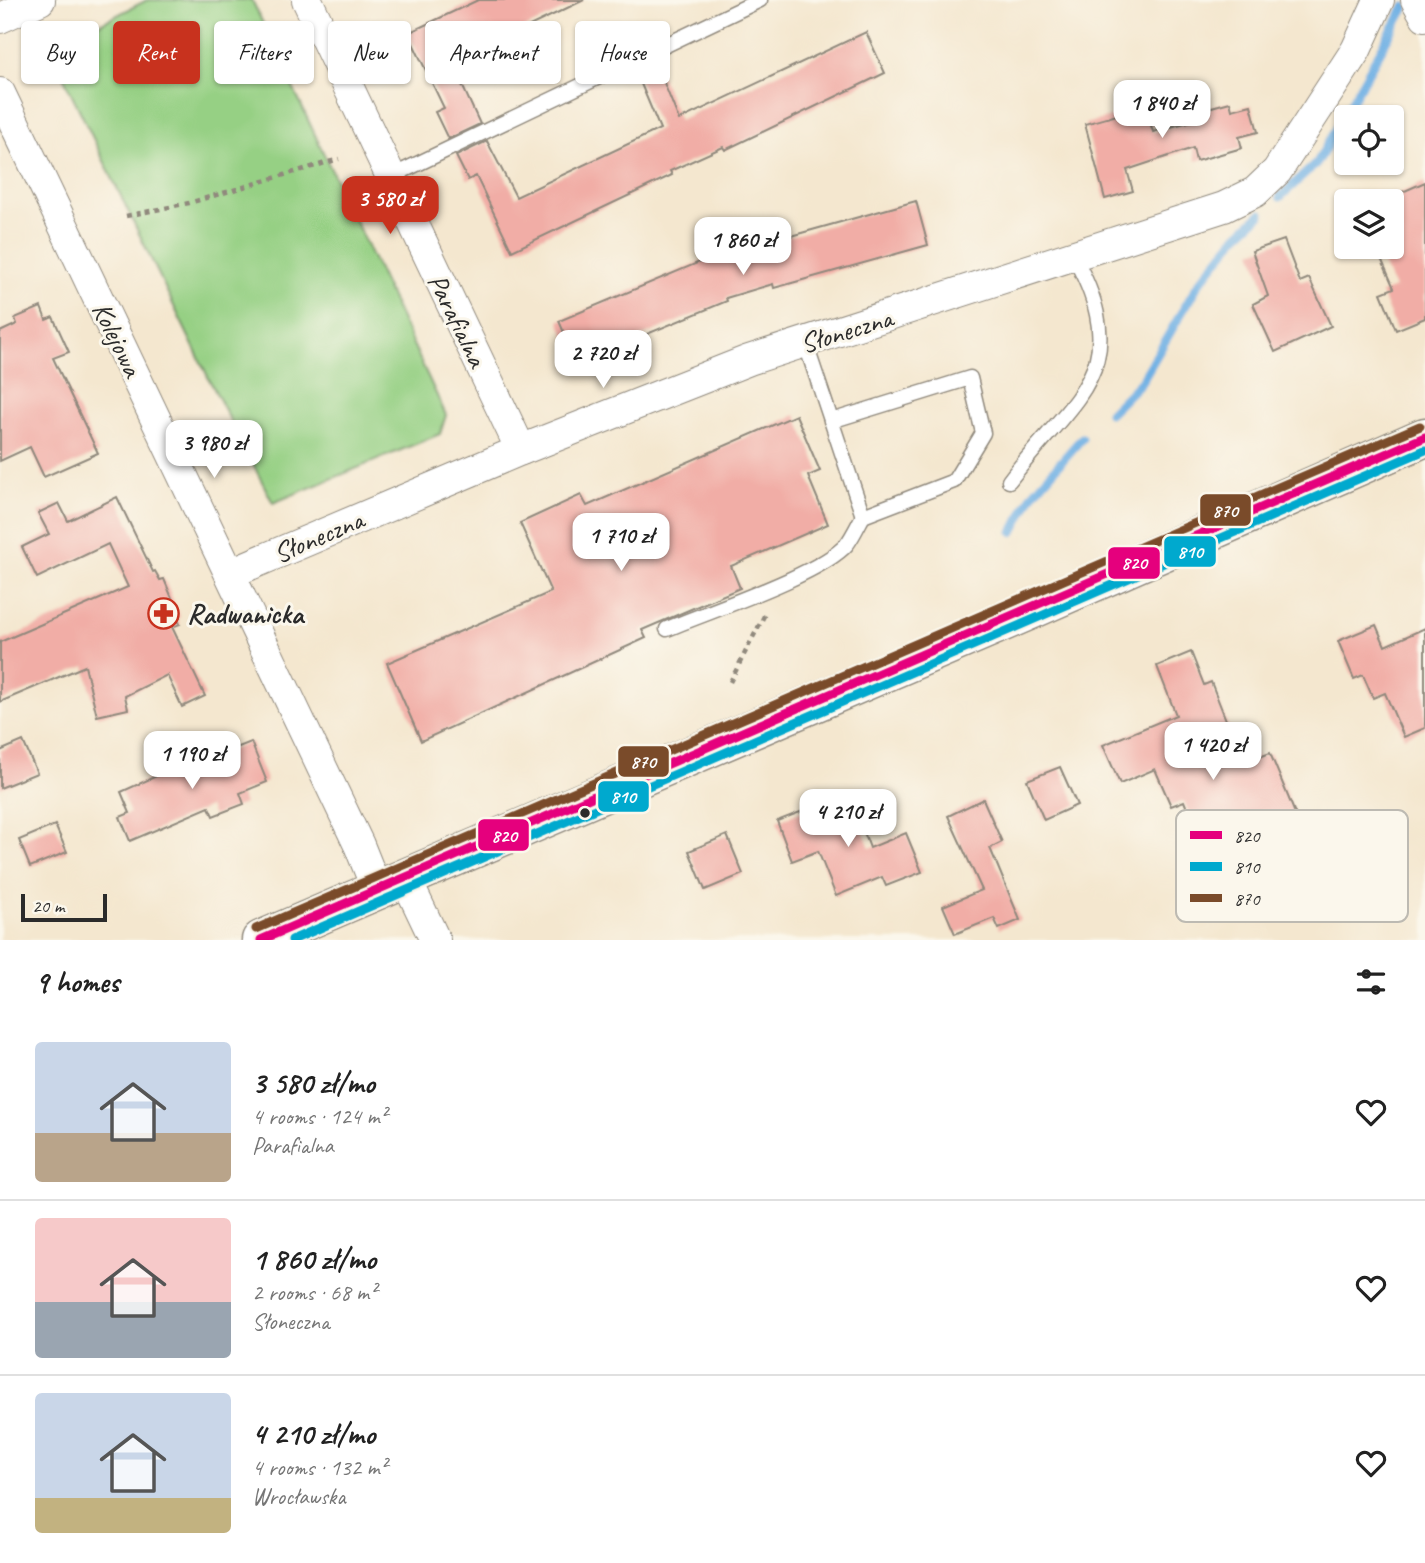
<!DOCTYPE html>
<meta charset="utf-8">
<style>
body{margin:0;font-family:Caveat,sans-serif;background:#f6f6f6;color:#222;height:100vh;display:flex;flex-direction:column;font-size:26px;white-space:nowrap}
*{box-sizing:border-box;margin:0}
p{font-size:23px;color:#767676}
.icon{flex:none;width:38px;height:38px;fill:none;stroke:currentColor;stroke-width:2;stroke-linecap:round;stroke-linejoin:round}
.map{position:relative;height:940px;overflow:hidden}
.details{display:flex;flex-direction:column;background:#fff;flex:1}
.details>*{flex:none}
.hud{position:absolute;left:21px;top:21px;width:700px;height:63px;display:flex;gap:14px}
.controls{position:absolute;left:1334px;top:105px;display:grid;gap:14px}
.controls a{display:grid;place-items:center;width:70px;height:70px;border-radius:7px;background:#fff;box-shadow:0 2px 5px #0004;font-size:35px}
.scale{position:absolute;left:21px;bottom:18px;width:86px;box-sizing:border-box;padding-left:7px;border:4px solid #2b2b2b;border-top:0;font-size:19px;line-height:24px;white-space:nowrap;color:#2b2b2b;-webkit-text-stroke:5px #fbf7ec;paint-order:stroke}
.price{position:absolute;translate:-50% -60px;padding:0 16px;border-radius:14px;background:#fff;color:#222;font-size:23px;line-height:46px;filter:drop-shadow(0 2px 4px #0008)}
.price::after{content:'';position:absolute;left:50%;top:42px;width:21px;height:16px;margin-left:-10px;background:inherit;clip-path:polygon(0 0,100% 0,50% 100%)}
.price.active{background:#c8321e;color:#fff}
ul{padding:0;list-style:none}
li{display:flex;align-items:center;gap:21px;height:175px;padding:0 35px}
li+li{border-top:2px solid #e0e0e0}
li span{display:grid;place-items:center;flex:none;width:196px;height:140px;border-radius:7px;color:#555}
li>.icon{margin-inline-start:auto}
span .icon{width:84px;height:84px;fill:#fffc;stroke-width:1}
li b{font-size:30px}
h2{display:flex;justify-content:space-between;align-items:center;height:84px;padding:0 35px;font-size:30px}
.tag{padding:0 24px;border-radius:7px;background:#fff;box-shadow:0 2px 5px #0004;font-size:24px;line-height:63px}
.tag.active{background:#c8321e;color:#fff}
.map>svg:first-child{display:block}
.green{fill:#96d084;stroke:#607e58;stroke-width:2}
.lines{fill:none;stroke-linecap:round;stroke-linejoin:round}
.stream{stroke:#70b0e4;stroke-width:9}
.building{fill:#f1ada6}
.lane-casing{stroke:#90897d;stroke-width:17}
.street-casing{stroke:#90897d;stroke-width:32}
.primary-casing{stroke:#90897d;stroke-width:41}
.path{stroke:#90897d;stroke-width:4.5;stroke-dasharray:5 5;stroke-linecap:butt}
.lane{stroke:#fff;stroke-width:14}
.street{stroke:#fff;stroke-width:30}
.primary{stroke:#fff;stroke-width:38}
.bus-1-casing{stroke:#fbf7ec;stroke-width:14}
.bus-2-casing{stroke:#fbf7ec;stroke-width:14}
.bus-3-casing{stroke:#fbf7ec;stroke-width:14}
.bus-1{stroke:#e5007d;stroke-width:9}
.bus-2{stroke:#00a9ce;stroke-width:9}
.bus-3{stroke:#7a4b2a;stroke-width:9}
.bus-dot{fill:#2b2b2b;stroke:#fbf7ec;stroke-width:2.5}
.labels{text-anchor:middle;stroke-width:6;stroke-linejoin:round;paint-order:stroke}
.street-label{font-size:28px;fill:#2b2b2b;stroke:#fbf7ec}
.poi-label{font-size:28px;font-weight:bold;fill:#2b2b2b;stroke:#fbf7ec;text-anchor:start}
.key{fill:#fbf7ec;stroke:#bdbab2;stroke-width:2}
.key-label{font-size:19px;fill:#2b2b2b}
.line-badge{stroke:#fbf7ec;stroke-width:2.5}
.badge-label{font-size:19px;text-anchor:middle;font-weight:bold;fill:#fff}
</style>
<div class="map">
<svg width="1425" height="940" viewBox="0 0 1425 940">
<rect width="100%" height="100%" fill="#fbf7ec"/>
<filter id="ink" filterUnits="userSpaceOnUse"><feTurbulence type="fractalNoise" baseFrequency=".0143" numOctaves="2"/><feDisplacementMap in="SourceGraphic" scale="14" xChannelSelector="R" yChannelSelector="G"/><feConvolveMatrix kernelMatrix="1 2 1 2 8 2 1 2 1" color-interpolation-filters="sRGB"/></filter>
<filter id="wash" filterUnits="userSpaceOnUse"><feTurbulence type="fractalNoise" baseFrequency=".00686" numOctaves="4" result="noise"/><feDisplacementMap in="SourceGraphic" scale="28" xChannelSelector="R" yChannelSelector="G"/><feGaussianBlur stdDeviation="1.57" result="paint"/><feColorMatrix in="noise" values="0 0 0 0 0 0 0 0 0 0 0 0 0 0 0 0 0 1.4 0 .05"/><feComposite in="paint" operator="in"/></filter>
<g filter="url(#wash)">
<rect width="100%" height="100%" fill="#f4e7cf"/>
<polygon class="green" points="147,0 252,0 446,415 440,434 273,503 210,381 50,49"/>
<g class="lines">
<g class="stream">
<polyline points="1280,197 1317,163 1405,7"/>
<polyline points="1110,413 1141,382 1199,283 1237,236 1261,214"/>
<polyline points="1013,532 1032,495 1082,438"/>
</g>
</g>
<g id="blocks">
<g class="building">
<polygon points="478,0 584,0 452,63 480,124 448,139 435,112 444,108 408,33"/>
<polygon points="637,27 645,44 625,54 617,36"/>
<polygon points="866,32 885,73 725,150 723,147 670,171 672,175 512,251 476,176 468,180 456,156 487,141 516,197 660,129 636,72 656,63 679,120"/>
<polygon points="1141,92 1153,132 1199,119 1197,111 1230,102 1232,110 1251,105 1258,132 1239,137 1242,148 1196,161 1193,148 1127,170 1133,191 1105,199 1085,124 1128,112"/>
<polygon points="1425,182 1425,318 1396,330 1381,293 1394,288 1376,247 1391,247 1391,197"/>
<polygon points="916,201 928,245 774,288 773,284 726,298 727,301 577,363 559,321 709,258 710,262 763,247 762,244"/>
<polygon points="1284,240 1300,282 1309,278 1331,326 1275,352 1253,304 1268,296 1252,251"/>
<polygon points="41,307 46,320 53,317 69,352 53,358 98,453 44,477 30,447 0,461 0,332 17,324 15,318"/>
<polygon points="796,415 820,471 808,476 828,524 731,566 740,588 642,630 646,638 421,741 387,663 551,592 520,523 581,495 587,506"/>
<polygon points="117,497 153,572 155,571 160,580 164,579 180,617 177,618 180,624 172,627 205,696 182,707 167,675 125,696 128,709 97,716 85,666 0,702 0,642 128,587 108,544 37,578 22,547 49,534 38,513 59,503 68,521"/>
<polygon points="1376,625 1385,646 1425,628 1425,728 1404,737 1385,693 1373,698 1363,675 1354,679 1338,641"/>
<polygon points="1191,652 1204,685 1211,682 1241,758 1254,752 1257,758 1270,753 1299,823 1279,831 1297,873 1233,900 1215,857 1211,859 1205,844 1202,845 1184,801 1171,806 1155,769 1120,784 1103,745 1176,715 1157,666"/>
<polygon points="23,741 37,773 0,788 0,751"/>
<polygon points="251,742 267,782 240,793 244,804 213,816 209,807 130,841 120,817 130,813 121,792 174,768 176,772"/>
<polygon points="1060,767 1077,805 1044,820 1027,780"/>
<polygon points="983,799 1002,842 990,848 1020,920 999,929 994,918 955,934 943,906 982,890 948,816"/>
<polygon points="853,803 870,848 906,833 922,872 886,886 882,877 836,896 818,851 792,861 777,821 813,807 817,817"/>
<polygon points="55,825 67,852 30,867 19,840"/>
<polygon points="727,835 743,874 705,890 689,851"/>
</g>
</g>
</g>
<g filter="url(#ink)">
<use href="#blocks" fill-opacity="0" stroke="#90897d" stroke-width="2"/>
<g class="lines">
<defs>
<g id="lane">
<polyline points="390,177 760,0"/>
<polyline points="805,342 863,516 954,481 983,433 970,378 831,421"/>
<path d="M1009 481C1073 396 1137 371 1073 255"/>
<path d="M667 629C707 612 822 574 847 544 853 536 858 525 863 516"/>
</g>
<g id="street">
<polyline points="307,0 521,450"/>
<polyline points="1416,0 1425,16"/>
<polyline points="0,18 40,0"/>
<polyline points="0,93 359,845 377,890"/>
<polyline points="231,573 521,450 749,360 1224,207 1255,192 1277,171 1356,50 1379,0"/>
<polyline points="405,877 435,940"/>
</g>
<polyline id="primary" points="261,940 1026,612 1425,437"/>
</defs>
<use href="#lane" class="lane-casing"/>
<use href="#street" class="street-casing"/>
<use href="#primary" class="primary-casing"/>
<g class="path">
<polyline points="126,216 189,203 339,159"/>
<polyline points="730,682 765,614"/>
</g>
<use href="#lane" class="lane"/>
<use href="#street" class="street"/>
<use href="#primary" class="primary"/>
<defs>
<polyline id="bus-1" points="261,940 1425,437"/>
<polyline id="bus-2" points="292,940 1425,450"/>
<polyline id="bus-3" points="256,929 1420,426"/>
</defs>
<use href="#bus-1" class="bus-1-casing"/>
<use href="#bus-2" class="bus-2-casing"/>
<use href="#bus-3" class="bus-3-casing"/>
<use href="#bus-1" class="bus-1"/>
<use href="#bus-2" class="bus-2"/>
<use href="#bus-3" class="bus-3"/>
</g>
</g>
<defs>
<symbol id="pharmacy-ring" viewBox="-11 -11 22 22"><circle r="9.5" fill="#fbf7ec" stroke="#c8321e" stroke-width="1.5"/><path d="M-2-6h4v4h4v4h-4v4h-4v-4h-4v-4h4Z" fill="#c8321e"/></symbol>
</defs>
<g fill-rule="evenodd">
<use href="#pharmacy-ring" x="146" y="596" width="35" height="35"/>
</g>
<circle class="bus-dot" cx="585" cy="813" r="6"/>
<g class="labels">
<g class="street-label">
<text transform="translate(458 320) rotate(64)" y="10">Parafialna</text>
<text transform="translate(846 330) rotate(-17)" y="10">Słoneczna</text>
<text transform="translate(118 339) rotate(64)" y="10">Kolejowa</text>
<text transform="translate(318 536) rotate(-23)" y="10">Słoneczna</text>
</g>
<g class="poi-label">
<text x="187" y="623">Radwanicka</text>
</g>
</g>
<rect x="1176" y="810" width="232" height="112" rx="10" class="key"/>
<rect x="1190" y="831" width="32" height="8" fill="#e5007d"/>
<rect x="1190" y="862" width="32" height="9" fill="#00a9ce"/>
<rect x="1190" y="894" width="32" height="8" fill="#7a4b2a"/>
<g class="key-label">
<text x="1234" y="842">820</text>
<text x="1234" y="873">810</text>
<text x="1234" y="905">870</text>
</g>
<g class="line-badge">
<rect x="1199" y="493" width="53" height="34" rx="7" fill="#7a4b2a"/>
<rect x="1163" y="535" width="54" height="33" rx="7" fill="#00a9ce"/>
<rect x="1107" y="546" width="54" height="34" rx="7" fill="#e5007d"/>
<rect x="617" y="745" width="53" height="33" rx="7" fill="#7a4b2a"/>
<rect x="597" y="780" width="53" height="33" rx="7" fill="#00a9ce"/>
<rect x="477" y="818" width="53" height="34" rx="7" fill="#e5007d"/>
</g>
<g class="badge-label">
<text x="1225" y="517">870</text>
<text x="1190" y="558">810</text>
<text x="1134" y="569">820</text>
<text x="643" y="768">870</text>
<text x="623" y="803">810</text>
<text x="504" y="842">820</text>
</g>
</svg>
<div class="controls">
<a><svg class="icon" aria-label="locate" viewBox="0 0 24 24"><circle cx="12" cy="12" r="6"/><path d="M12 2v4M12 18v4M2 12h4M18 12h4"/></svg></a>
<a><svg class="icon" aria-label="layers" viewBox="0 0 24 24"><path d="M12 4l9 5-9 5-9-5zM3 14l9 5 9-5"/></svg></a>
</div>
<div class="scale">20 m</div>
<b class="price" style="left:1162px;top:140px">1 840 zł</b>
<b class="price active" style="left:390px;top:236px">3 580 zł</b>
<b class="price" style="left:743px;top:277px">1 860 zł</b>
<b class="price" style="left:603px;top:390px">2 720 zł</b>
<b class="price" style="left:214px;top:480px">3 980 zł</b>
<b class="price" style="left:621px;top:573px">1 710 zł</b>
<b class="price" style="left:1213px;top:782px">1 420 zł</b>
<b class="price" style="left:192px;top:791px">1 190 zł</b>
<b class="price" style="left:848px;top:849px">4 210 zł</b>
<div class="hud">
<a class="tag">Buy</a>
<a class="tag active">Rent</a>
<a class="tag">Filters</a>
<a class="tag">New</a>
<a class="tag">Apartment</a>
<a class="tag">House</a>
</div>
</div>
<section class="details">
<h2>9 homes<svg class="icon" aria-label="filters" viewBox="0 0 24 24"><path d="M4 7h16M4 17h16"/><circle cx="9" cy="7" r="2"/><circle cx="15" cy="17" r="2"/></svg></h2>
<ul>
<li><span style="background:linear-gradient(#c9d6e8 65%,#b9a48a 0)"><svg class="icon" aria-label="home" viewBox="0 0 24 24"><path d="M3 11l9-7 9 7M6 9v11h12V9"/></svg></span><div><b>3 580 zł/mo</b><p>4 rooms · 124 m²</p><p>Parafialna</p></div><svg class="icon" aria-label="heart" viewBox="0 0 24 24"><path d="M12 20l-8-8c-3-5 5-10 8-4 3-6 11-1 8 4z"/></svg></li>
<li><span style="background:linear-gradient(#f6c9c9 60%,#9aa5b1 0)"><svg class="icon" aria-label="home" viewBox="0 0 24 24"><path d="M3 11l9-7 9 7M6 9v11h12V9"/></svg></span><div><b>1 860 zł/mo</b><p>2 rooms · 68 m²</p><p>Słoneczna</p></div><svg class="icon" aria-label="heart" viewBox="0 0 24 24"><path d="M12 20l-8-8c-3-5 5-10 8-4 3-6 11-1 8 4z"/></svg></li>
<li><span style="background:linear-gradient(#c9d6e8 75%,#c2b280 0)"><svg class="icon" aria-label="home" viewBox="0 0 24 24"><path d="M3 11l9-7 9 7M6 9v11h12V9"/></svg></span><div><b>4 210 zł/mo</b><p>4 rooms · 132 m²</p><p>Wrocławska</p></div><svg class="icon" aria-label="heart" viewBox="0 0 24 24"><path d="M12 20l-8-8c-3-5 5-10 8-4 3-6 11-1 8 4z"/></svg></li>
</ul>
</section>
